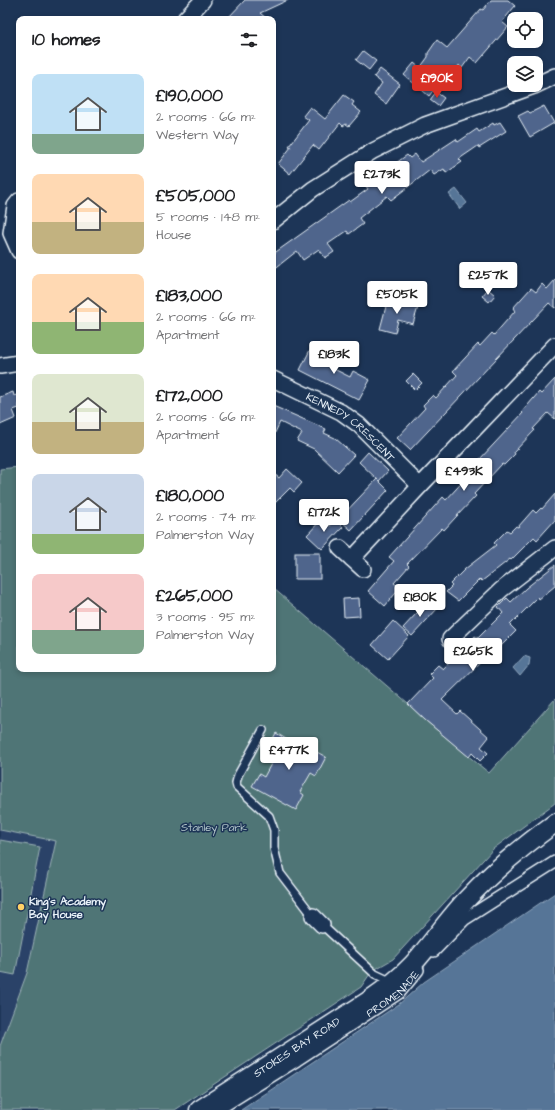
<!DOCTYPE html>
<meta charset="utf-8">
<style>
body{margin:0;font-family:"Architects Daughter",sans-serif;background:#f6f6f6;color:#202124;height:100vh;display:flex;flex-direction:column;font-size:15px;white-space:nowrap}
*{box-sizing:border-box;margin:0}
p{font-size:13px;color:#757577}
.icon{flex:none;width:22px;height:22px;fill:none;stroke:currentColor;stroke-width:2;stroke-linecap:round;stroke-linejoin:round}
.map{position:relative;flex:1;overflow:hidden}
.panel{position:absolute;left:16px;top:16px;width:260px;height:656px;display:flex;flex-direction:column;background:#fff;border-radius:8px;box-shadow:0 2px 6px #0003}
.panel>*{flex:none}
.tools{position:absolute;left:507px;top:12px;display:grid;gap:8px}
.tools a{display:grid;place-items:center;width:36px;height:36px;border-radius:8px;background:#fff;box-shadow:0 2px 6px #0003;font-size:20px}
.price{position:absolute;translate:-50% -34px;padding:0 9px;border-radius:4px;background:#fff;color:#222;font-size:13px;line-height:26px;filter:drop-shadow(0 1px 2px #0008)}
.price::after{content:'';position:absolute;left:50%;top:24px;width:12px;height:9px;margin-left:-6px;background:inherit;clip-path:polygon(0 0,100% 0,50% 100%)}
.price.selected{background:#d93025;color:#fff}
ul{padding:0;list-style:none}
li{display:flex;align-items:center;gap:12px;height:100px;padding:0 16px}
li span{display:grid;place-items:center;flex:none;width:112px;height:80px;border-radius:8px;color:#555}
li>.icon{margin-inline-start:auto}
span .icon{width:48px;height:48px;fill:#fffc;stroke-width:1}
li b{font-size:17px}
h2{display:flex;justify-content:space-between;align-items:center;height:48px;padding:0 16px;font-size:17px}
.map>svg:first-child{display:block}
.built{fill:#2c4367}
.green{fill:#507576;stroke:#9cb3b7}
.water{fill:#567597;stroke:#90a7be}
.building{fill:#50658c;stroke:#e8f1f8}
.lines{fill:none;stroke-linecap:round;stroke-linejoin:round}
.service-casing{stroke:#e8f1f8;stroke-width:10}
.pedestrian-casing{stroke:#e8f1f8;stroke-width:14}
.minor-casing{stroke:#e8f1f8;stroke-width:18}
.tertiary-casing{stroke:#e8f1f8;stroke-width:21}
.service{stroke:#1d3557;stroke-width:7}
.pedestrian{stroke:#1d3557;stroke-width:11}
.minor{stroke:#1d3557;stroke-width:15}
.tertiary{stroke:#1d3557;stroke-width:18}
.poi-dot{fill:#ffd166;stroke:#1d3557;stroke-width:1.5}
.labels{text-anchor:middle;stroke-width:3;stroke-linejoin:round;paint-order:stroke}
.street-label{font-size:11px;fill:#e8f1f8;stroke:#1d3557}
.park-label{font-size:11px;fill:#b3c6ca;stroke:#1d3557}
.poi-label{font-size:11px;font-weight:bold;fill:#e8f1f8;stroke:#1d3557;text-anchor:start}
</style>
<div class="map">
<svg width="555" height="1110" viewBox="0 0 555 1110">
<rect width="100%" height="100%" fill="#1d3557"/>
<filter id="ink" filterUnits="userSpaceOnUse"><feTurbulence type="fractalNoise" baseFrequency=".025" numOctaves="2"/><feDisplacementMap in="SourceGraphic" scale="8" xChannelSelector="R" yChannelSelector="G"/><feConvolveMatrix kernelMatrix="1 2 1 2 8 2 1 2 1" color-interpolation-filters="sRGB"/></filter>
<g filter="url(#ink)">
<polygon class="built" points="0,830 57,840 27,973 0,1046"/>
<g class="green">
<polygon points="19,467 19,669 273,669 273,588 408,704 426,721 489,773 555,699 555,803 493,849 393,959 372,971 361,987 175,1110 0,1110 0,1046 27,973 56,841 0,830 0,469"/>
<polygon points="0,840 40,847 15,975 0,972"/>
</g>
<g class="water">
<polygon points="456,189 467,203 460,209 449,194"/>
<polygon points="524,656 530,658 529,665 520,676 513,668"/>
<polygon points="555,893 555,1110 241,1110 399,1004 424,982"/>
</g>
<g class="building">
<polygon points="245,0 288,0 260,13 267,19 227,19"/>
<polygon points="491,0 508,0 515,6 502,22 508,27 477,63 470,57 462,68 459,65 452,75 447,72 429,96 404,75 414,63 420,68 428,57 428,53 437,40 447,48 481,9 483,10"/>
<polygon points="363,51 376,61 369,70 356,60"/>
<polygon points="380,69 400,84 386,104 374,95 382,83 374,77"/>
<polygon points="436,92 444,98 438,106 430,100"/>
<polygon points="344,95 354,102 352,105 361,112 349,126 346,124 343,126 340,123 319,150 313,145 290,174 278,164 291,147 289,146 309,120 303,116 310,107 325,119"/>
<polygon points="544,106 554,123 530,137 518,116 528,111 530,113"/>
<polygon points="500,122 506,131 479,148 478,146 459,159 462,162 446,173 444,169 434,175 430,170 391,200 387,196 359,218 363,224 349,234 347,231 328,244 334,252 325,258 319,249 303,260 297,251 273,270 273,254 349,200 350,202 368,189 364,183 374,175 381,184 397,172 392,166 407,155 410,158 415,154 421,162 456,139 458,142 477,129 479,132 493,123 494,125"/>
<polygon points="555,280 555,308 549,303 410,450 397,438 425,408 423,405 433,395 436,398 457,375 453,371 478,344 480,346 492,333 494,335 515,311 513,308 531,288 536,292 542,284 547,289"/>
<polygon points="488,289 495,295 489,302 482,296"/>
<polygon points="388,299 418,307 413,324 398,320 395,333 380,329"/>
<polygon points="310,350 335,361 332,368 350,377 353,371 370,380 359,400 300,370"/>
<polygon points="413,374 422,383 415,390 406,381"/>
<polygon points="555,379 555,419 548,413 533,429 535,430 514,452 515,454 504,465 502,464 474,494 476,496 455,518 444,530 442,528 407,564 409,566 394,583 400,588 385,606 368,591 394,561 389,557 443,497 446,500 467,477 465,475 523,413 522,412 539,392 541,394"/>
<polygon points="13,392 14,396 19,394 19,408 13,410 16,418 0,425 0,397"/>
<polygon points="273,406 326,429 324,433 335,438 354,455 338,472 314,449 297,441 302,433 280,422 273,437"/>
<polygon points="368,452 388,471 379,481 359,462"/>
<polygon points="287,469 302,483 294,492 290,488 273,505 273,473 279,478"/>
<polygon points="377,479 388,490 351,530 339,519"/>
<polygon points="555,494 555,520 537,540 534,537 511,560 510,559 482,581 480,579 458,601 446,592 452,586 450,584 465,569 496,545 494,543 507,530 510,532 516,526 518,527 533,510 536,513 541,508 542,509"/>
<polygon points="322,519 330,526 336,520 343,527 322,549 307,535"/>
<rect x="295" y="553" width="25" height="26"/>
<polygon points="555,565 555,586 539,599 538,597 510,625 516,631 497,650 495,648 442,700 457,714 460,711 489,737 481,747 488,753 480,761 472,753 469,757 425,720 408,704 433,678 429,674 438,665 443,669 475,636 478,638 503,613 498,607 507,598 511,602 526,588"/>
<polygon points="359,598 360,616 344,617 343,599"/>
<polygon points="429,600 438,608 412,636 403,628"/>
<polygon points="393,621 409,636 388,659 372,645"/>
<polygon points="276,733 291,742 293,739 326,757 316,776 311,773 300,792 304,795 296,810 252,786 259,774 264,777 278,751 269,746"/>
</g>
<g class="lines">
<defs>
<g id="service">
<polyline points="263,730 238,775 236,783 237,787 269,816 274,830 274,848 280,873 313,916"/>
<polyline points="322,925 375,974 392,982"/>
</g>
<g id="pedestrian">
<polyline points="434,951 465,919 555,862"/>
<path id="s1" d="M217 1110 297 1060 399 993 418 970"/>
</g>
<g id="minor">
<polyline points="185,19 203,0"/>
<polyline points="19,201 15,206 11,233 19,251"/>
<polyline points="273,221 313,189 373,151 425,125 534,86 555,76"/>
<polyline points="0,366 19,363"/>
<path id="s2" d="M273 379 341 412 359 425 420 486"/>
<polyline points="340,548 363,569"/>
<polyline points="352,559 420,486 555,345"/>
<polyline points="450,639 501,590 555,548"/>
<polyline points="313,916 322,925"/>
</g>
<g id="tertiary">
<path id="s3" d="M199 1110 368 1001C384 990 399 979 413 964 432 943 448 919 467 899 494 870 523 846 555 823"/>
</g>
</defs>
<use href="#service" class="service-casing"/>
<use href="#pedestrian" class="pedestrian-casing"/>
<use href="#minor" class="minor-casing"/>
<use href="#tertiary" class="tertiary-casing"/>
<use href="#service" class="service"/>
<use href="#pedestrian" class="pedestrian"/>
<use href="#minor" class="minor"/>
<use href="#tertiary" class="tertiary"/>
</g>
</g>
<circle class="poi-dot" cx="21" cy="907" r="4"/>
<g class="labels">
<g class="street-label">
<text dy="4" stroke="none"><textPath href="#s2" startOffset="92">KENNEDY CRESCENT</textPath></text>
<text dy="4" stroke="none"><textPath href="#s1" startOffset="211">PROMENADE</textPath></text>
<text dy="4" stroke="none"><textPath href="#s3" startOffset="116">STOKES BAY ROAD</textPath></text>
</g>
<g class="park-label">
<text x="214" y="831">Stanley Park</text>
</g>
<g class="poi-label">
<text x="29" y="905">King's Academy<tspan x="29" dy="13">Bay House</tspan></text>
</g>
</g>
</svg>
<div class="tools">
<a><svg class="icon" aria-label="locate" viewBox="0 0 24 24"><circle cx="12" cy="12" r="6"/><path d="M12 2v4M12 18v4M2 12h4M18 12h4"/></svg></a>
<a><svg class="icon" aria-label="layers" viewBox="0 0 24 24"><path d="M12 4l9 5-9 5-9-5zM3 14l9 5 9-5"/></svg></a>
</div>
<b class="price selected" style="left:437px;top:99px">£190K</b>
<b class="price" style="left:382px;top:195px">£273K</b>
<b class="price" style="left:488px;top:296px">£257K</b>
<b class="price" style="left:397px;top:315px">£505K</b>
<b class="price" style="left:334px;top:375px">£183K</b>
<b class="price" style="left:464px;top:492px">£493K</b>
<b class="price" style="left:324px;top:533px">£172K</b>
<b class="price" style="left:420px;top:618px">£180K</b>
<b class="price" style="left:473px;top:672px">£265K</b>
<b class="price" style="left:289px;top:771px">£477K</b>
<section class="panel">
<h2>10 homes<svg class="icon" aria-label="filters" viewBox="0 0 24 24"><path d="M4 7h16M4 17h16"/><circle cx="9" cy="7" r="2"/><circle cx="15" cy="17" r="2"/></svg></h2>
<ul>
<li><span style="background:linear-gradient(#bfe0f5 75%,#7fa58c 0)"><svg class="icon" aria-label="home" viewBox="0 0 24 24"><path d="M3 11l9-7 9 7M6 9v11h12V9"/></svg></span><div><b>£190,000</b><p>2 rooms · 66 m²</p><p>Western Way</p></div></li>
<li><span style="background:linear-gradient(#ffd9b3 60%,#c2b280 0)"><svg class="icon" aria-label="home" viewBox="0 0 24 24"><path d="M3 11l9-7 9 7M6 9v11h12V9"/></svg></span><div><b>£505,000</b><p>5 rooms · 148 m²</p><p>House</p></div></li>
<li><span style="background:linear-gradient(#ffd9b3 60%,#8fb573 0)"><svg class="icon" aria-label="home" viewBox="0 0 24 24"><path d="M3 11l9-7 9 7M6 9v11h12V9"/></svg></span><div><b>£183,000</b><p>2 rooms · 66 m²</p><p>Apartment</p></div></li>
<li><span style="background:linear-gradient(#dfe7d0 60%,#c2b280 0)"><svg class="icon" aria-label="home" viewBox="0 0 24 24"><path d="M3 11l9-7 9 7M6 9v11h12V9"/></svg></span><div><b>£172,000</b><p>2 rooms · 66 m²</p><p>Apartment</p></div></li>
<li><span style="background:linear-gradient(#c9d6e8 75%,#8fb573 0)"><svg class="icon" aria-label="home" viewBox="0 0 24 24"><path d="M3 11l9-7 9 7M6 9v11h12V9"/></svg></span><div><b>£180,000</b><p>2 rooms · 74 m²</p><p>Palmerston Way</p></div></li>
<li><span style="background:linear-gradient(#f6c9c9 70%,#7fa58c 0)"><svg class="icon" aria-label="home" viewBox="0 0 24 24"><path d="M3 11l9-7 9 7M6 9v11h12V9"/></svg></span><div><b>£265,000</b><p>3 rooms · 95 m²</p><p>Palmerston Way</p></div></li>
</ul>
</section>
</div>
